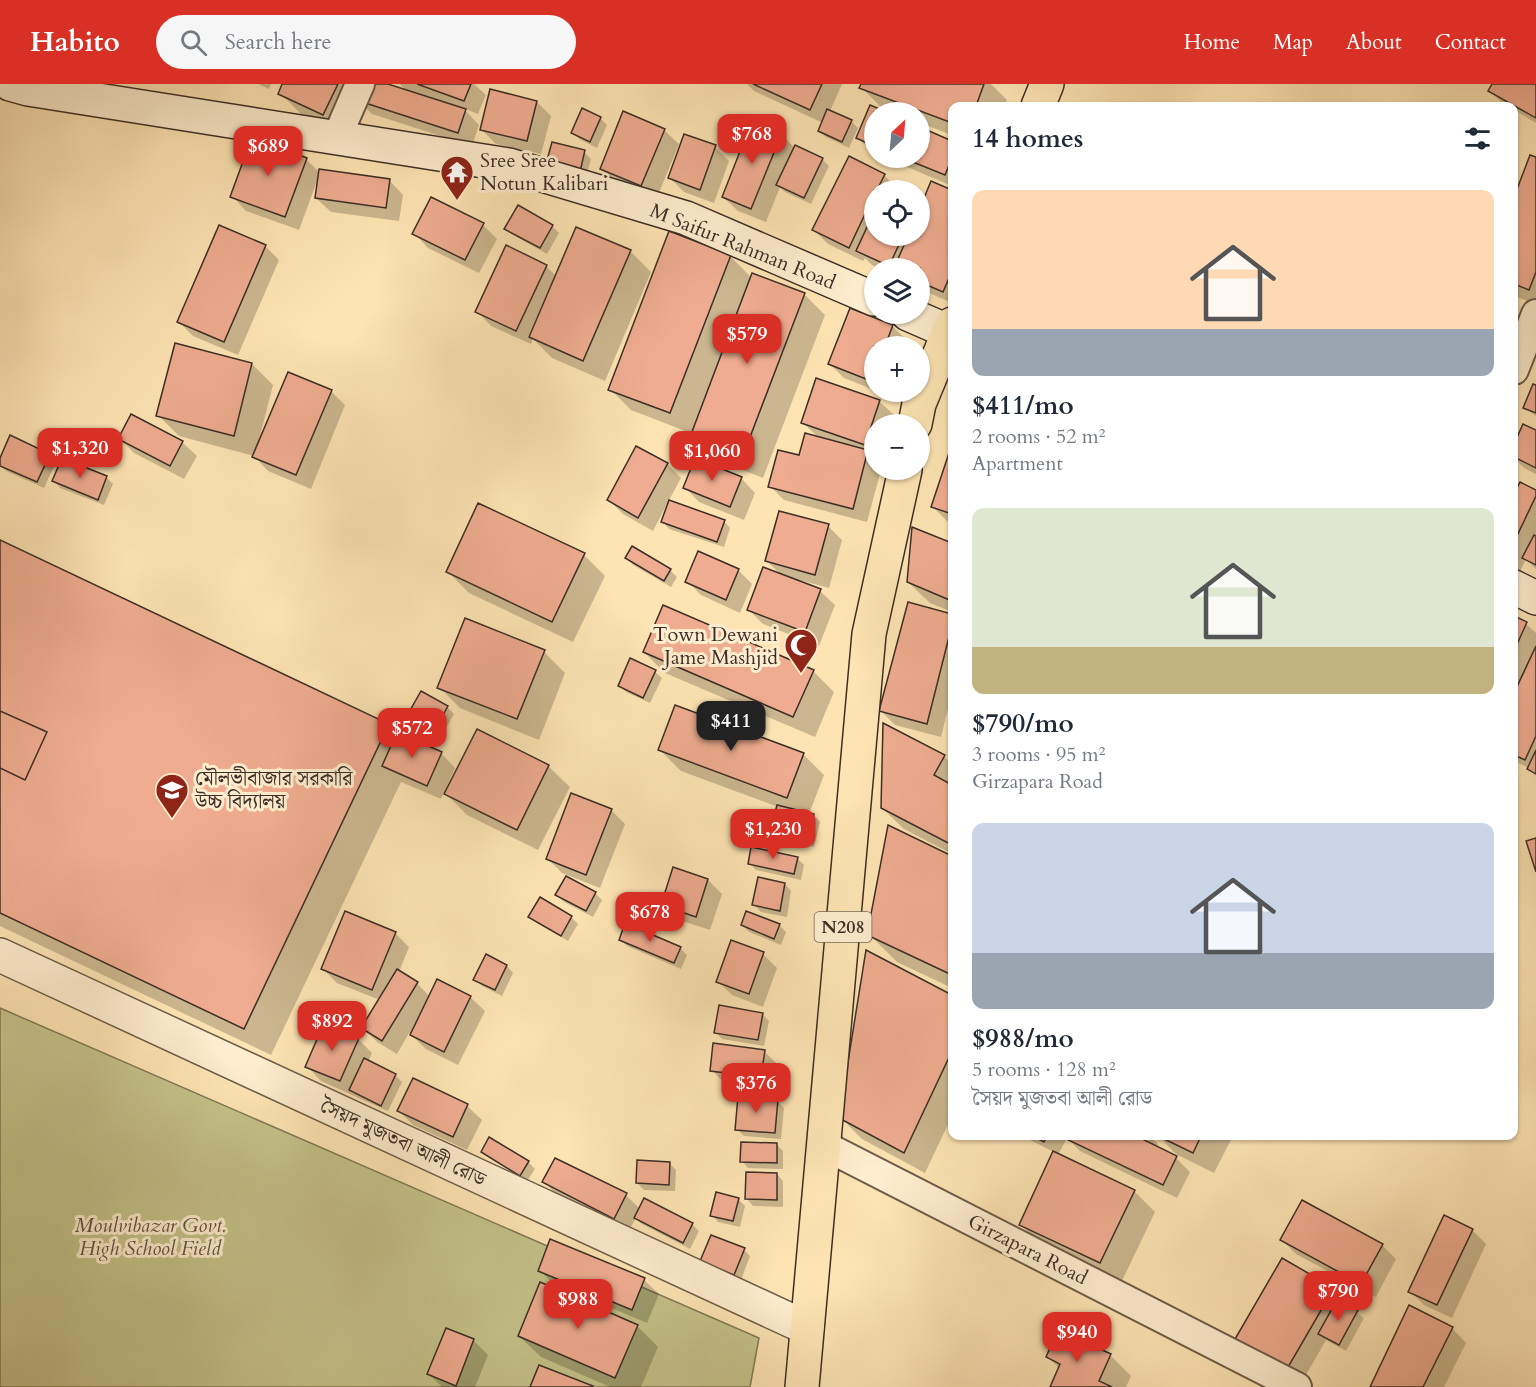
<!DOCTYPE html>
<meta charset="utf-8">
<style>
body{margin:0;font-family:Cardo,"Noto Serif Bengali",serif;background:#f6f6f7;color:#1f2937;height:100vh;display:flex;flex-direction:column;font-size:22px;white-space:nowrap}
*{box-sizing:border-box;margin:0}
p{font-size:20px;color:#747a83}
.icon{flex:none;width:33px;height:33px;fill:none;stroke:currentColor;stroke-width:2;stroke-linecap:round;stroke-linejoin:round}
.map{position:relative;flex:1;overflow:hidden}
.drawer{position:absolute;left:948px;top:18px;width:570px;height:1038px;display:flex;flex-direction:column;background:#fff;border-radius:12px;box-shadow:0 2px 4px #0004}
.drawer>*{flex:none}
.needle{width:39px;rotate:26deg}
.controls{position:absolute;left:864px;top:18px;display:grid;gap:12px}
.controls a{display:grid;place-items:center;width:66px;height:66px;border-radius:50%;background:#fff;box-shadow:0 2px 4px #0004;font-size:30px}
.price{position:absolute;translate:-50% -51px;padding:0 14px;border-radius:12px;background:#d93025;color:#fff;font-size:20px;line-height:39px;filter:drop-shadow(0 2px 3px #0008)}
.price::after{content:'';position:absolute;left:50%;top:36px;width:18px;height:14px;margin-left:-9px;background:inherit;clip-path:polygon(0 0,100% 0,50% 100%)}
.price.selected{background:#222;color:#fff}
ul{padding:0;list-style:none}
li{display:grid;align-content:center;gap:12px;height:318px;padding:0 24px}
li span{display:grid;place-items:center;height:186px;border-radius:12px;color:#555}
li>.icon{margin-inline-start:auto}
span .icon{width:108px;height:108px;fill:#fffc;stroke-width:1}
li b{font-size:26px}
h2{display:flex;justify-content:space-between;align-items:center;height:72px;padding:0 24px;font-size:26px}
header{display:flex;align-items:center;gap:36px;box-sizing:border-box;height:84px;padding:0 30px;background:#d93025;color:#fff}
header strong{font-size:28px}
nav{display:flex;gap:33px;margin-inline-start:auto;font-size:21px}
.search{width:420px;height:54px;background:#f6f6f7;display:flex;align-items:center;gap:15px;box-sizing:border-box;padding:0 21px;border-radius:33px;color:#747a83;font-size:22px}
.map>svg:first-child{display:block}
.green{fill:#c4c289;stroke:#807858;stroke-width:1.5}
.shadow{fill:#0003}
.building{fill:#efac90;stroke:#3c2e27;stroke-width:1.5}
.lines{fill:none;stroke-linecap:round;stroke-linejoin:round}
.minor-casing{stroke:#6c5c4a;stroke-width:32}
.tertiary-casing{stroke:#6c5c4a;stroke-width:36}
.secondary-casing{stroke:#3c2e27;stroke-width:36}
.trunk-casing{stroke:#3c2e27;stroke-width:36}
.minor{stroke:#feedce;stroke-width:28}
.tertiary{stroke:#feedce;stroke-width:33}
.secondary{stroke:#feedce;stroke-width:33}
.trunk{stroke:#fee4b3;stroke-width:33}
.labels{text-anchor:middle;stroke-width:6;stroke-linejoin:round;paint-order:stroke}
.shield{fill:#feedce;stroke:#766759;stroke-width:1.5}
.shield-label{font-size:18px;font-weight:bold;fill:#3c2e27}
.poi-label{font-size:20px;fill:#3c2e27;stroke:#feedce;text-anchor:start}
.street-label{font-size:20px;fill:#3c2e27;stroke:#feedce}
.park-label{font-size:20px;font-style:italic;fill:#5e5340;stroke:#feedce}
</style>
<header>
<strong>Habito</strong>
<div class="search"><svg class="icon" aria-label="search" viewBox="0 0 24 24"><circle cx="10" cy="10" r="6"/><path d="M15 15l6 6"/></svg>Search here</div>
<nav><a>Home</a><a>Map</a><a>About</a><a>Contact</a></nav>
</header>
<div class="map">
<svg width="1536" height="1303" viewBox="0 0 1536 1303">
<rect width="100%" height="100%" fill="#fee4b3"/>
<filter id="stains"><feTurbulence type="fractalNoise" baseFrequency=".00333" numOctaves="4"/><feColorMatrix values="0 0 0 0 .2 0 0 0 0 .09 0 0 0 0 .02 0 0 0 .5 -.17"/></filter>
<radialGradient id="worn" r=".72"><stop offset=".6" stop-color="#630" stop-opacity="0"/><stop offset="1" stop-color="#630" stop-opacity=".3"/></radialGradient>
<polygon class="green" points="0,924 759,1254 750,1303 0,1303"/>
<g class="shadow">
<polygon points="258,0 271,0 269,5"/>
<polygon points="284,0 384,0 407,8 400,0 474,0 486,11 478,30 463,24 479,41 472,62 372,30 360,18 344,51 301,30 280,9"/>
<polygon points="747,0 842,0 830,27 851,37 858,44 849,64 826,53 819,47 823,39 754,7"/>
<polygon points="862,0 991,0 1007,16 1004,22 952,22 952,51 920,39 920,28 893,28 882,24 861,3"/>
<polygon points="1494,0 1536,0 1536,39 1514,26 1514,22 1504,21 1490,7"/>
<polygon points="537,18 551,32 541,70 496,60 482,46"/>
<polygon points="871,23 883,28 874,28 874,69 858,54"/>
<polygon points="583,26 600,34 607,41 597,64 579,55 573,49"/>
<polygon points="920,44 952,58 952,102 886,74 920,74"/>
<polygon points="664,46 679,60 656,116 616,99 602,85"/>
<polygon points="781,50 795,64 822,75 829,82 811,120 785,108 780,103 766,138 738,127 723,113"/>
<polygon points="715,63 729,77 714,119 684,108 670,94"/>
<polygon points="584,68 591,75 586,94 555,86"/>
<polygon points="1531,72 1536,75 1536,220 1514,212 1514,118"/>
<polygon points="306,75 320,89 389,96 403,111 399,137 331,128 316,114 317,97 299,146 246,127 232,112"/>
<polygon points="884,91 898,105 898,106 874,106 874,152 920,152 920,128 932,99 952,108 952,219 920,205 920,184 880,184 872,181 865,174 863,177 828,160 814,146"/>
<polygon points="483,141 497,155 479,189 428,164 414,149"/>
<polygon points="552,142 559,149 547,170 513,151 506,145"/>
<polygon points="265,162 279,176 238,271 193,252 179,238"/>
<polygon points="630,167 651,188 605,297 552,274 533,255 531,260 491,242 477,227 546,182 556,192"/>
<polygon points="730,172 752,194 804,210 825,231 763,394 713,374 692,353 693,350 631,326 610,305"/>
<polygon points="892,242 907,256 904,262 874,262 874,306 844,294 830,280"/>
<polygon points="252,280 273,301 259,356 261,357 331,307 345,321 311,405 268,387 254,372 179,352 158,331"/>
<polygon points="1536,303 1536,332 1525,324"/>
<polygon points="879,317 894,331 890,340 874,340 874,373 873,372 874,386 881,386 867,438 784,416 770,402 819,354 802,338"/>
<polygon points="1524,342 1536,348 1536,390 1524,384 1514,374 1514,363"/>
<polygon points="120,355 182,358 197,372 184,395 134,369"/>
<polygon points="952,364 952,439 947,437 933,423"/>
<polygon points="49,371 56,378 44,404 6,387 0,381 0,378"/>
<polygon points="667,380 681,394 668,418 724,437 730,444 724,463 669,445 663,438 669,420 667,420 653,447 623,430 609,416"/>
<polygon points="106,393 113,400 104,421 60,404 54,397"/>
<polygon points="741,394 755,409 744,436 699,418 685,403"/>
<polygon points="1520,400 1536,407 1536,485 1526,475 1520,488 1514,485 1514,413"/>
<polygon points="479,421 584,471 605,492 573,558 469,509 448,488"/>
<polygon points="828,442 842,456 829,504 799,496 798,498 820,507 835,521 819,562 763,540 749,526 782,492 767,477"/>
<polygon points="913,445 952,461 952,528 930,519 908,498"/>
<polygon points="0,457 388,641 398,651 441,669 455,684 447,702 450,703 548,682 570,703 538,766 467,731 444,708 441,715 401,698 271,971 0,842"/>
<polygon points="627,474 670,486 677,493 671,503 633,481"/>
<polygon points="738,486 752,500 740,529 701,511 687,497"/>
<polygon points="909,519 952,531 952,608 941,653 895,641 881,627"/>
<polygon points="1514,534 1526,540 1536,549 1536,692 1529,684 1514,677"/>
<polygon points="544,568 565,589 539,656 460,624 439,603"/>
<polygon points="644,568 813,587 834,608 815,653 665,589"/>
<polygon points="655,588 662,594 650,619 626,608 620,602"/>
<polygon points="447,623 454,630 442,651 417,636 410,630"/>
<polygon points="660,666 803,670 824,691 809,730 814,731 820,738 814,763 779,754 772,747 778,723 681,687"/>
<polygon points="944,672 952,681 952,770 904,745 882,724"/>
<polygon points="611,726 625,740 600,804 562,789 548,775"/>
<polygon points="889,744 952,774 952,904 897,878 869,850"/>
<polygon points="797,774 804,781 801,796 756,786 750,780"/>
<polygon points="708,796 722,810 710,846 676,835 662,821"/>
<polygon points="785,800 791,807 787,833 761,828 754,821"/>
<polygon points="595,809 602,816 593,833 564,818 557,811"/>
<polygon points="530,833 571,833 578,840 568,857 537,839"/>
<polygon points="742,841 779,841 786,848 781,861 749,848"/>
<polygon points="395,849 409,863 399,888 417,899 430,913 470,913 485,927 458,981 426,965 409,949 397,970 377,958 363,944 380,916 337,899 323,885"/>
<polygon points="620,855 680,864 687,871 681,885 627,862"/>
<polygon points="867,868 952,913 952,1032 925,1089 862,1055 840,1033"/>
<polygon points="763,870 777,884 763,923 732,911 718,897"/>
<polygon points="486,872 507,882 513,889 502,912 482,902 475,895"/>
<polygon points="762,930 769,937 764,962 722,955 715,948"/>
<polygon points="358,955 372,969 368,978 395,991 402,998 388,1027 321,997 307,982"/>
<polygon points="764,967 778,981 775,1006 726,1001 712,986"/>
<polygon points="413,996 467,1022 482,1036 467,1066 413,1041 399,1027"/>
<polygon points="777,1017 784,1024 781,1055 744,1052 737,1045"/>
<polygon points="1022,1052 1149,1052 1158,1060 1156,1064 1176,1074 1190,1088 1177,1114 1080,1067 1067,1054 1058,1071 1134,1107 1155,1128 1121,1199 1042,1162 1020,1140 1054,1068"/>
<polygon points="1158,1052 1233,1052 1214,1089 1176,1070"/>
<polygon points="777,1061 783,1067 783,1085 748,1084 742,1077"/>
<polygon points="482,1067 528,1078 535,1085 527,1097 489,1074"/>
<polygon points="669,1079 676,1086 675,1107 644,1106 637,1099"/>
<polygon points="777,1090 783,1097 783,1123 753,1122 747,1115"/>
<polygon points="544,1098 626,1111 640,1125 644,1116 692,1140 699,1147 690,1165 642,1140 636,1134 628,1148 558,1112"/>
<polygon points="738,1115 745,1122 740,1143 718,1138 712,1131"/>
<polygon points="1472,1146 1486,1160 1452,1234 1424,1221 1410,1207"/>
<polygon points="1282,1156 1382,1161 1396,1175 1376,1213 1296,1170"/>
<polygon points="551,1157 644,1196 659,1210 647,1239 554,1200 539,1186"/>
<polygon points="744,1166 750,1172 741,1196 709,1184"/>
<polygon points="1283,1176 1334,1205 1348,1219 1346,1221 1364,1234 1346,1267 1326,1256 1302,1298 1251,1269"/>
<polygon points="637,1242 658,1263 641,1303 610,1303 541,1273 519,1252"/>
<polygon points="1452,1244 1466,1259 1444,1303 1372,1303"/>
<polygon points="473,1256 488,1271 475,1303 442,1303 429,1290"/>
<polygon points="1110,1271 1131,1292 1126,1303 1052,1303 1060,1285 1048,1273"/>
</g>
<g class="building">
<polygon points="282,0 338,0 323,31 278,10"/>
<polygon points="362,0 388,0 466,25 458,49 356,16"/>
<polygon points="417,0 471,0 464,17"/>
<polygon points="753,0 822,0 810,26"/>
<polygon points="861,0 984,0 976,22 952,22 952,39 859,4"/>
<polygon points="1492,0 1536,0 1536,34 1488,7"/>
<polygon points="490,5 537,17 527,57 480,46"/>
<polygon points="870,21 887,28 874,28 874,62 856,54"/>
<polygon points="582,24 601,33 590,58 571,49"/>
<polygon points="827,25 852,36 842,58 818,47"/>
<polygon points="623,27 665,45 641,102 600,85"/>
<polygon points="752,37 782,49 751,125 722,113"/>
<polygon points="920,43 952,57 952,74 945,91 903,74 920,74"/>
<polygon points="684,50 716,61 700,106 668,94"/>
<polygon points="252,53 307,74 285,133 230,113"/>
<polygon points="552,58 585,66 580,88 546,80"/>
<polygon points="795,61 823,74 804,114 776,101"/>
<polygon points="1530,71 1536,73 1536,188 1529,206 1514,200 1514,113"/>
<polygon points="849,72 885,90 877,106 874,106 874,111 849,164 812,146"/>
<polygon points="319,85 390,95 386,124 315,114"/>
<polygon points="931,97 952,106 952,187 943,208 920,198 920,184 894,184 908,152 920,152 920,124"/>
<polygon points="431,113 484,139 465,176 412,150"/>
<polygon points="518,121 553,141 540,164 504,145"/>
<polygon points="874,128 874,152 903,152 889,182 856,167"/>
<polygon points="219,141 266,161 224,258 177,238"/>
<polygon points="576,143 631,166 583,277 529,253"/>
<polygon points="669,147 731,171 670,329 608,306"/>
<polygon points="506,161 547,181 516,247 475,228"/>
<polygon points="752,189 805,209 742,374 690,353"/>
<polygon points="850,224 893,241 885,262 874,262 874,289 871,297 828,280"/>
<polygon points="175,259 252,279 234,352 156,332"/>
<polygon points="288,288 332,306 296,391 252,373"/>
<polygon points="816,294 880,316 865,361 801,339"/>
<polygon points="1533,300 1536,301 1536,329 1523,324"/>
<polygon points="131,330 183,357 170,382 118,355"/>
<polygon points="1523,340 1536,346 1536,384 1514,373 1514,360"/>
<polygon points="805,349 868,366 853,425 768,403 778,366 799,371"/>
<polygon points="10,351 50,370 37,398 0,382 0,374"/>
<polygon points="952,360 952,430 931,423"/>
<polygon points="636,362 668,379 638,434 607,416"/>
<polygon points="62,374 107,392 98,416 52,397"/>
<polygon points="695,374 742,393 730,423 683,404"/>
<polygon points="1520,398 1536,406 1536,412 1514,458 1514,410"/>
<polygon points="669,416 725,436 717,458 661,438"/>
<polygon points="478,419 585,469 552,538 446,488"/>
<polygon points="779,427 829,440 815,491 765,477"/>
<polygon points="912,443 952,459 952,517 907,498"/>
<polygon points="1534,451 1536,452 1536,481 1522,474"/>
<polygon points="0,456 389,640 244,945 0,829"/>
<polygon points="632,462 671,485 664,497 625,474"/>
<polygon points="698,467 739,485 726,516 685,498"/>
<polygon points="763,483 821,505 805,548 747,526"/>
<polygon points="908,518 952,530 952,541 927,640 879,627"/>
<polygon points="663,521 814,586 793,633 643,568"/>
<polygon points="1514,532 1527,538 1514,567"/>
<polygon points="465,534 545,566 517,635 437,604"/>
<polygon points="1536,562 1536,652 1525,676 1514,671 1514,609"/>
<polygon points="630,574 656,586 643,614 618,602"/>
<polygon points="421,607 448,622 435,645 408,630"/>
<polygon points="675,621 804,669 787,714 658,666"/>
<polygon points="0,627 47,648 25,696 0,684"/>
<polygon points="883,639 945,671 934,691 952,701 952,761 881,724"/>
<polygon points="477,645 549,681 517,746 444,710"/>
<polygon points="397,648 442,668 427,702 382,682"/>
<polygon points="1536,666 1536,690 1527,685"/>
<polygon points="571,709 612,725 586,791 546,775"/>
<polygon points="777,721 814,730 807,757 770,748"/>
<polygon points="888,741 952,772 952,891 867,851"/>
<polygon points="1536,754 1536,788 1526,757"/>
<polygon points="751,763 798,773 794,790 748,780"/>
<polygon points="673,783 708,795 696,833 661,821"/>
<polygon points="566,792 596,808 586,827 555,811"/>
<polygon points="758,793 785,799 780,827 752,821"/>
<polygon points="540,813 572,832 561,852 528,833"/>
<polygon points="345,827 396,848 372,906 321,885"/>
<polygon points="746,827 780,840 774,855 741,841"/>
<polygon points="625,839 681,863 674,879 619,856"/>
<polygon points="731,856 764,868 749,910 716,898"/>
<polygon points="866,866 952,911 952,967 904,1069 839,1034"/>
<polygon points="486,870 507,881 495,906 473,896"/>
<polygon points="397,885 418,898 382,957 361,944"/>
<polygon points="437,895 471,912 444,968 410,951"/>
<polygon points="719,921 763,929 758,956 714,949"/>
<polygon points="324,939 359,954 340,997 305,983"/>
<polygon points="713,959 765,966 761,993 710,987"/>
<polygon points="364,974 396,990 381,1022 349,1006"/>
<polygon points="413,994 468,1020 453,1053 397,1027"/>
<polygon points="738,1012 778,1015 775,1049 735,1046"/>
<polygon points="1033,1052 1047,1052 1044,1058"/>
<polygon points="1065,1052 1141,1052 1140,1054 1177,1072 1163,1101 1064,1054"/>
<polygon points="1158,1052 1201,1052 1193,1069"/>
<polygon points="489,1053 529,1077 520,1092 481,1068"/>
<polygon points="741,1058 777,1059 777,1079 740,1078"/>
<polygon points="1053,1067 1135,1106 1100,1179 1019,1141"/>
<polygon points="555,1074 627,1109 614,1135 542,1098"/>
<polygon points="637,1076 670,1078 669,1101 636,1099"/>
<polygon points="746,1088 777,1089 777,1116 745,1115"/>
<polygon points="716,1108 739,1114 733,1137 710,1132"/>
<polygon points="644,1114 693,1139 683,1159 634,1134"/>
<polygon points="1302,1116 1383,1160 1361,1200 1280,1156"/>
<polygon points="1444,1131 1473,1145 1437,1221 1408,1208"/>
<polygon points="711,1151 745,1164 734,1191 700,1177"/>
<polygon points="550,1155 645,1194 632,1226 538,1187"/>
<polygon points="1282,1174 1334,1204 1287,1285 1235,1255"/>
<polygon points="540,1198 638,1241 615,1294 518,1252"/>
<polygon points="1338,1214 1358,1226 1339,1261 1318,1250"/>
<polygon points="1409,1221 1453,1243 1423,1303 1370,1303"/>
<polygon points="446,1244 474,1255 456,1302 427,1290"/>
<polygon points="1058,1246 1111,1270 1099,1297 1112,1303 1050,1303 1060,1280 1046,1273"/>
<polygon points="539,1281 593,1302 592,1303 530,1303"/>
</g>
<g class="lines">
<defs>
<g id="minor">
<polyline points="337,53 360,0"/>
<polyline points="1514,286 1536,230"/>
<polyline points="823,1061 1297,1303"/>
</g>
<polyline id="tertiary" points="0,871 807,1244"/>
<g id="secondary">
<polyline points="10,0 28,5 509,81 686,134 874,215"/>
<polyline points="908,230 952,249"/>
<polyline points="1514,503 1536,514"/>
</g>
<g id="trunk">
<polyline points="1038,22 1047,0"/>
<polyline points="915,340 919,320 952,240"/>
<polyline points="802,1303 869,550 905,386"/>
</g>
</defs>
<use href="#minor" class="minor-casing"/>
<use href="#tertiary" class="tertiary-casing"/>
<use href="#secondary" class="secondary-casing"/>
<use href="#trunk" class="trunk-casing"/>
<use href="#minor" class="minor"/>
<use href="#tertiary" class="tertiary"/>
<use href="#secondary" class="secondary"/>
<use href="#trunk" class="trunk"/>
</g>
<defs>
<symbol id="temple-pin" viewBox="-11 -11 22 30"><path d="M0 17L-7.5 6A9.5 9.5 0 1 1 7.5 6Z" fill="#8f2418" stroke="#feedce"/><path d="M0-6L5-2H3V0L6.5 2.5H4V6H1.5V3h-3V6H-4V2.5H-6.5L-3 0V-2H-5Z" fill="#fff"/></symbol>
<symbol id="mosque-pin" viewBox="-11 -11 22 30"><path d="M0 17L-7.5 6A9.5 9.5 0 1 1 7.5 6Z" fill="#8f2418" stroke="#feedce"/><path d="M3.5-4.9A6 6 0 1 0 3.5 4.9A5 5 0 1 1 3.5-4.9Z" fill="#fff"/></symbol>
<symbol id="school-pin" viewBox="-11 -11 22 30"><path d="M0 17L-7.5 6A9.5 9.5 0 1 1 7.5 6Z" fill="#8f2418" stroke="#feedce"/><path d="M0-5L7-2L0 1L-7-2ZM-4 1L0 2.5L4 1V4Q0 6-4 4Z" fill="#fff"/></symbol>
</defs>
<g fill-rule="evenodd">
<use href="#temple-pin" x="438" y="69" width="38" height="52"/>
<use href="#mosque-pin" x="782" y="542" width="38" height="52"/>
<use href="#school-pin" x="153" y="687" width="38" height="52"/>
</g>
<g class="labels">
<rect class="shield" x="814.5" y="828" width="57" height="30" rx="4.5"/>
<g class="shield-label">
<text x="843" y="849">N208</text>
</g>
<g class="poi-label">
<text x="480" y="83">Sree Sree<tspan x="480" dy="23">Notun Kalibari</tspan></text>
<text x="778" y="557" text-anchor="end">Town Dewani<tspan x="778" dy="23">Jame Mashjid</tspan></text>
<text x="195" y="701">মৌলভীবাজার সরকারি<tspan x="195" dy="23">উচ্চ বিদ্যালয়</tspan></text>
</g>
<g class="street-label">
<text transform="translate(743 162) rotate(22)" y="7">M Saifur Rahman Road</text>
<text transform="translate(403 1058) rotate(25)" y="7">সৈয়দ মুজতবা আলী রোড</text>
<text transform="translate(1028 1165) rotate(27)" y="7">Girzapara Road</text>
</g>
<g class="park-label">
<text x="150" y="1148">Moulvibazar Govt.<tspan x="150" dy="23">High School Field</tspan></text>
</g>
</g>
<rect width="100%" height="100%" filter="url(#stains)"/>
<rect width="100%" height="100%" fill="url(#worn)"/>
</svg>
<div class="controls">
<a><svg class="needle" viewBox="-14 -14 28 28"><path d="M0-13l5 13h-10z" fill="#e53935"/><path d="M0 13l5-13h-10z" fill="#747a83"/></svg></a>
<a><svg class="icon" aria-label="locate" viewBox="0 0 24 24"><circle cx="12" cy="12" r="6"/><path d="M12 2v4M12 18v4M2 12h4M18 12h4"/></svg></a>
<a><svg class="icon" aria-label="layers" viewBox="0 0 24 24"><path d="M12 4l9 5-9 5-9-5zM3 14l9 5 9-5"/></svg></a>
<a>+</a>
<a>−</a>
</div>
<b class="price" style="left:752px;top:81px">$768</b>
<b class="price" style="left:268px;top:93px">$689</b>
<b class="price" style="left:747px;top:281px">$579</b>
<b class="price" style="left:80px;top:395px">$1,320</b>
<b class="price" style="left:712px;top:398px">$1,060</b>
<b class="price selected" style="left:731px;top:668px">$411</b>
<b class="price" style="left:412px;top:675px">$572</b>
<b class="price" style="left:773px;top:776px">$1,230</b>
<b class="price" style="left:650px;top:859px">$678</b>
<b class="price" style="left:332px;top:968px">$892</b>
<b class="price" style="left:756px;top:1030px">$376</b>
<b class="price" style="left:1338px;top:1238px">$790</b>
<b class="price" style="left:578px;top:1246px">$988</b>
<b class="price" style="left:1077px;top:1279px">$940</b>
<section class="drawer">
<h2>14 homes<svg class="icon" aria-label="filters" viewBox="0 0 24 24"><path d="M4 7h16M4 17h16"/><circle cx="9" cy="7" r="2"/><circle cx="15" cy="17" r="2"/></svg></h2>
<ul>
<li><span style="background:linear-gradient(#ffd9b3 75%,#9aa5b1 0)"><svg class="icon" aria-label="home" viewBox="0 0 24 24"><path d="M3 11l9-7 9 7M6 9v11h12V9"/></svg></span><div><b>$411/mo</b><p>2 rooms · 52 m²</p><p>Apartment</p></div></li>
<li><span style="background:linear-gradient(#dfe7d0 75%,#c2b280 0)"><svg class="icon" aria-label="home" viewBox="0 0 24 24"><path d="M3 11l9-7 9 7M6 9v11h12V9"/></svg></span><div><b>$790/mo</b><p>3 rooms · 95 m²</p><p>Girzapara Road</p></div></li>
<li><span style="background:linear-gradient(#c9d6e8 70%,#9aa5b1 0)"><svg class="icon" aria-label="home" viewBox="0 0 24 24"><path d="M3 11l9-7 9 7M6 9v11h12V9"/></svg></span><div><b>$988/mo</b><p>5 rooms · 128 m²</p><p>সৈয়দ মুজতবা আলী রোড</p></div></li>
</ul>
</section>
</div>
